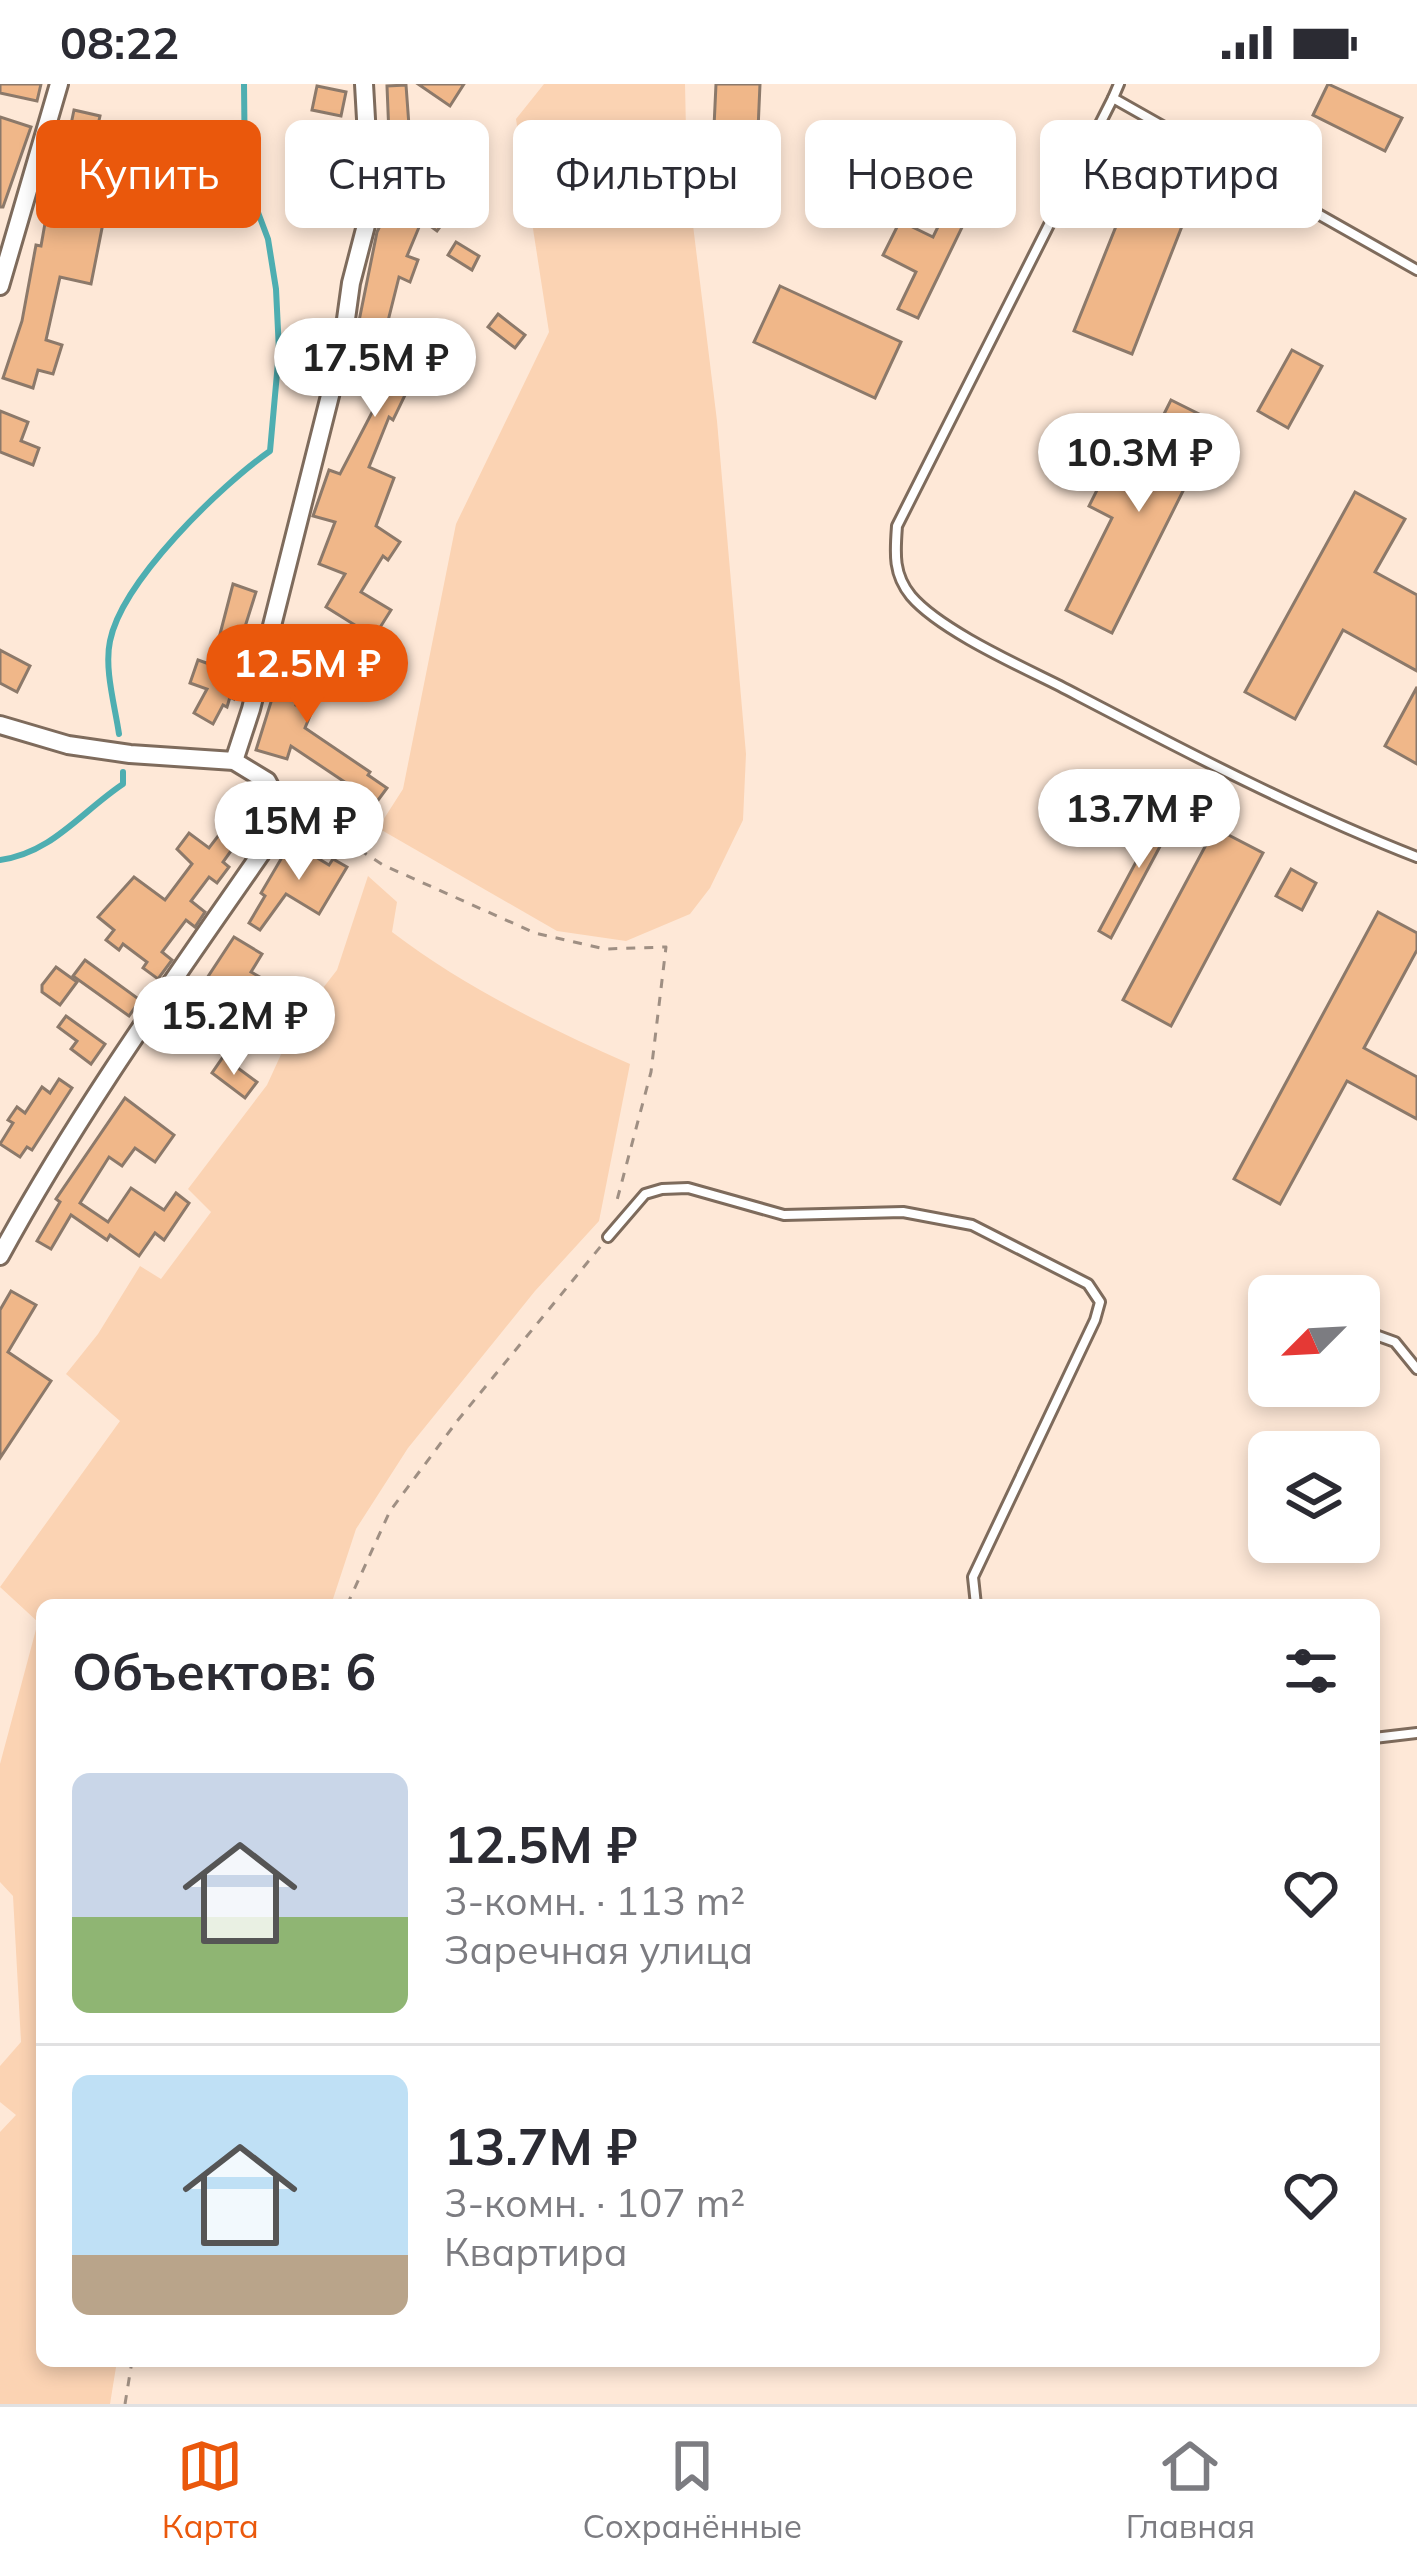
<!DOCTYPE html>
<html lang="ru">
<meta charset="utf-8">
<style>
body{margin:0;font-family:Mulish,sans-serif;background:#f7f7f7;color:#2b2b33;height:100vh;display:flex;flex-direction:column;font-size:45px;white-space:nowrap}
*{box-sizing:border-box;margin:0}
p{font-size:39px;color:#7c7c81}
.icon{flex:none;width:66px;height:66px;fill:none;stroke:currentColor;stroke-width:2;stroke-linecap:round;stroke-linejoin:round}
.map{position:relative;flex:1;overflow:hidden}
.drawer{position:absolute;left:36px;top:1515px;width:1344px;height:768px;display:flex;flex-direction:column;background:#fff;border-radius:18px;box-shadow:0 6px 18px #0003}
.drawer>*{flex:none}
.guide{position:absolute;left:36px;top:36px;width:1347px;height:108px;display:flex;gap:24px}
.needle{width:78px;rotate:246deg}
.tools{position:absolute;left:1248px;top:1191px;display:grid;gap:24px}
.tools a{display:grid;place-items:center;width:132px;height:132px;border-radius:18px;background:#fff;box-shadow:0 6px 18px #0003;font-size:60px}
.price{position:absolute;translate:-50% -102px;padding:0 27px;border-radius:42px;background:#fff;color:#222;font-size:39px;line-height:78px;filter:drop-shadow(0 3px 6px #0008)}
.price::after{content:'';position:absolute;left:50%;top:72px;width:36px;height:27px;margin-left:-18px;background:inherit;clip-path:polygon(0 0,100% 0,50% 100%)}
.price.on{background:#ea580c;color:#fff}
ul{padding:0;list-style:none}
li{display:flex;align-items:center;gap:36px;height:300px;padding:0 36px}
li+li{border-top:3px solid #e1e1e2}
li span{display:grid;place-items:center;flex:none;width:336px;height:240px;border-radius:18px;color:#555}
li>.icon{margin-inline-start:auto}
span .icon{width:144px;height:144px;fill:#fffc;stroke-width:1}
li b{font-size:51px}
h2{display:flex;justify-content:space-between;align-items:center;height:144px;padding:0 36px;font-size:51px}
.tag{padding:0 42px;border-radius:18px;background:#fff;box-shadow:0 6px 18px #0003;font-size:42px;line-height:108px}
.tag.on{background:#ea580c;color:#fff}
.status{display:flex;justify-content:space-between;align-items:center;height:84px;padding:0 60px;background:#fff;direction:ltr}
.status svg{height:33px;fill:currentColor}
.dock{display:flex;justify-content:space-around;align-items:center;height:168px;border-top:3px solid #e1e1e2;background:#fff;font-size:33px;color:#7c7c81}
.dock a{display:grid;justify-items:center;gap:6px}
.dock .on{color:#ea580c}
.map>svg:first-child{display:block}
.green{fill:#fbd3b3}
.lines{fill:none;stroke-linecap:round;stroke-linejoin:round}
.stream{stroke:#4eaeb1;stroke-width:6}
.building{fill:#f0b789;stroke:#8c796a;stroke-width:3}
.service-casing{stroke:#7e6b5c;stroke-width:14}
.minor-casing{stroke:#7e6b5c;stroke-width:22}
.path{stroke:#9f8f83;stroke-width:3;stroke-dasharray:9 9;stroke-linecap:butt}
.service{stroke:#fff;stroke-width:8}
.minor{stroke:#fff;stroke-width:16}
</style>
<div class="status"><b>08:22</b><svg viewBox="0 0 49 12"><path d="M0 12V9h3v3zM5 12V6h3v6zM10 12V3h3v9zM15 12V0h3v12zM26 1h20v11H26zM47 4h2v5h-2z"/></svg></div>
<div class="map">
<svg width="1417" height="2320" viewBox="0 0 1417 2320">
<rect width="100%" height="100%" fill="#fee8d7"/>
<g class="green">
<polygon points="544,0 685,0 687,92 717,337 746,670 743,736 710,804 690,830 626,857 557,847 378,744 403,705 456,440 549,248 516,35"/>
<path d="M368 792 397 818 392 848C466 904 546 943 630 980L599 1137 535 1207 408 1364 356 1445 331 1521H42V2277H117L110 2320H0V2048L16 2031 0 2018V1982L21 1958 13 1812 0 1798V1680L38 1538 0 1503 120 1337 66 1290 98 1250 140 1182 161 1195 211 1128 188 1105 267 1001 295 940 337 886Z"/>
</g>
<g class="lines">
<g class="stream">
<path d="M119 650C115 622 104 585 110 557 122 497 220 402 270 367L279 267 276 205 268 155 245 94 244 0"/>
<path d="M0 776C52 769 81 728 123 700V688"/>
</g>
</g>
<g class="building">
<polygon points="0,0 41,0 37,17 0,9"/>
<polygon points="418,0 464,0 450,22"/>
<polygon points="716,0 760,0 758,46 714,43"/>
<polygon points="1328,0 1402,34 1385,67 1313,31"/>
<polygon points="406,1 411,69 409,80 393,77 397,52 389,51 387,2"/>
<polygon points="317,2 346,8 341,32 312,26"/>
<polygon points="74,26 100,32 86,94 99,96 92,131 104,134 91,200 60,193 46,256 62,261 53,290 38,286 33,304 3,294 22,237 36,161 41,162 53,94 60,73 64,74"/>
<polygon points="0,33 31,43 3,123 0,123"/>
<polygon points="922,67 984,98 918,234 898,225 916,188 883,171 900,137 933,153 955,108 913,87"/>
<polygon points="338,78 356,81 348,136 334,134"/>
<polygon points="430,97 459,117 437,147 422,136 407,172 418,176 410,198 399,193 384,253 423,274 393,336 389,333 369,383 394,394 376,442 400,458 388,476 383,472 361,508 391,526 374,553 326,523 345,490 319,480 335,438 313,432 329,386 340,390 390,294 353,278 370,239 359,237 377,148 388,125 402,131 401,137"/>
<polygon points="1127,115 1184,137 1132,270 1074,247"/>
<polygon points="456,158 479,172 472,186 448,171"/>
<polygon points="780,202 901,258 875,314 754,258"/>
<polygon points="498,230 525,251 515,264 488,243"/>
<polygon points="317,243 330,249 324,263 329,265 322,282 316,280 309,295 298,290"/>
<polygon points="1292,266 1322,282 1288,344 1258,327"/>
<polygon points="1171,316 1217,339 1112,549 1066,526 1112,434 1089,422 1104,392 1127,404"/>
<polygon points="0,327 28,338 21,357 39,364 33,381 0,368"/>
<polygon points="1355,408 1405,435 1375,488 1417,511 1417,587 1343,546 1295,635 1245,608"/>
<polygon points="233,500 256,508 243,549 251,552 234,615 230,613 227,623 223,621 213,640 194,629 207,605 190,599 198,576 212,581"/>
<polygon points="300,558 316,563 296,621 312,627 305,644 370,688 368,691 387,704 376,719 291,662 287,675 256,666 281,586 276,585 282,561 298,565"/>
<polygon points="0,566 30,582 17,608 0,599"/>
<polygon points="1417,603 1417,680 1385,662"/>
<polygon points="1167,720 1179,727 1111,854 1099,847"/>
<polygon points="231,735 246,746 223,778 229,783 217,799 209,793 191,817 205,828 195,843 186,836 162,868 172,876 158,895 143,884 147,878 123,860 119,866 106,856 114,846 98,833 134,793 165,816 192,780 177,765 189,749 209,764"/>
<polygon points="1215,744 1263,769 1171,942 1123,916"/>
<polygon points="291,758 329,781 333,775 347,783 319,830 286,810 260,846 249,839 265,812 261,809"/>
<polygon points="1291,785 1316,799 1302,826 1276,812"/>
<polygon points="1378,828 1417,849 1417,866 1364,964 1417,993 1417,1035 1347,997 1280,1120 1234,1095"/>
<polygon points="234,853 262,870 251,888 274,901 264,917 260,914 251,929 246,926 229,949 190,920"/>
<polygon points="85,876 140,916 129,932 73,892"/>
<polygon points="56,883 77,898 60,921 42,908 42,901"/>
<polygon points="66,932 105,960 91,980 71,965 77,957 58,943"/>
<polygon points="175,941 189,951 179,965 165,956"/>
<polygon points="223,973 257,998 245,1014 212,989"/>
<polygon points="59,995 72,1004 32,1066 27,1063 20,1073 0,1060 13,1039 8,1036 17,1023 25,1029 42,1003 50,1009"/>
<polygon points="125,1014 174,1051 155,1078 135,1064 122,1082 109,1073 80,1119 108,1138 131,1104 164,1126 176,1109 189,1119 164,1156 155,1149 139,1172 110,1151 107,1156 71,1131 51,1165 37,1157 60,1118 56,1115"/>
<polygon points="11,1207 36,1221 8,1268 51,1297 0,1374 0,1226"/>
</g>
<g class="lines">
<defs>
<g id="service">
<polyline points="1119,0 1113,14 1417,186"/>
<path d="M1113 14 897 442C895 469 893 490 911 512 940 546 1018 581 1060 602 1177 663 1294 725 1417 773"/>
<polyline points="608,1153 645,1110 662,1105 688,1104 784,1131 903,1128 972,1141 1088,1200 1100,1218 1095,1236 973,1493 976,1521"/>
<polyline points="1359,1245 1395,1258 1417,1285"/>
<polyline points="1374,1654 1417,1649"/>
</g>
<g id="minor">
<polyline points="0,202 59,0"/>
<path d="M0 641 68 661 130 670 234 677 267 697 276 714 280 742C183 883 82 1021 0 1172"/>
<polyline points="234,677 251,625 342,264 351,199 371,122 364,0"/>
</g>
</defs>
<use href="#service" class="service-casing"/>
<use href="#minor" class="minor-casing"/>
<g class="path">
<polyline points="299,726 383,781 535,849 605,865 666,863 651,988 616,1120"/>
<polyline points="347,1521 390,1427 458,1336 601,1162"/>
<polyline points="125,2320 132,2277"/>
</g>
<use href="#service" class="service"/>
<use href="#minor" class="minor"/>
</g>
</svg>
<div class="tools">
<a><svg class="needle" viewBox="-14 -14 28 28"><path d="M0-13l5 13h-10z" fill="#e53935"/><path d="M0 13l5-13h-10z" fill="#7c7c81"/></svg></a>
<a><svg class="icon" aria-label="layers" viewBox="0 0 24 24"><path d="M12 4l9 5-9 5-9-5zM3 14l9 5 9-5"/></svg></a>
</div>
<b class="price" style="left:375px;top:336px">17.5M ₽</b>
<b class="price" style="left:1139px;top:431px">10.3M ₽</b>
<b class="price on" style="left:307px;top:642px">12.5M ₽</b>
<b class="price" style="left:1139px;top:787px">13.7M ₽</b>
<b class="price" style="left:299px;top:799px">15M ₽</b>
<b class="price" style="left:234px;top:994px">15.2M ₽</b>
<div class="guide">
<a class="tag on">Купить</a>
<a class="tag">Снять</a>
<a class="tag">Фильтры</a>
<a class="tag">Новое</a>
<a class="tag">Квартира</a>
</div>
<section class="drawer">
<h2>Объектов: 6<svg class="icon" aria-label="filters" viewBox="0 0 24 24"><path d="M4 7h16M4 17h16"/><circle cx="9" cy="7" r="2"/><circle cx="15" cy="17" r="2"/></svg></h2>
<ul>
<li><span style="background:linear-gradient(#c9d6e8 60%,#8fb573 0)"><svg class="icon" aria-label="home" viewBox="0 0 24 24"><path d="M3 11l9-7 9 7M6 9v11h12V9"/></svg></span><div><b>12.5M ₽</b><p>3-комн. · 113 m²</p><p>Заречная улица</p></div><svg class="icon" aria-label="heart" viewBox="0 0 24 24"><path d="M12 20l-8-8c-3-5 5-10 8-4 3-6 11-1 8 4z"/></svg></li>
<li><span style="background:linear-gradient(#bfe0f5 75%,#b9a48a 0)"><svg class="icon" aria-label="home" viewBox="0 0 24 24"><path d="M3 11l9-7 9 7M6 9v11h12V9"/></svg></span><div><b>13.7M ₽</b><p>3-комн. · 107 m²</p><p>Квартира</p></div><svg class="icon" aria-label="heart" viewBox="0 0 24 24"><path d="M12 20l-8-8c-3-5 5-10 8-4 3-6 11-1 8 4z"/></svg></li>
</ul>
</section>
</div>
<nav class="dock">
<a class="on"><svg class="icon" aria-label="map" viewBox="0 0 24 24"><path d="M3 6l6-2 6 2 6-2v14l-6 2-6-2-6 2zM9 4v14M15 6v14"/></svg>Карта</a>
<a><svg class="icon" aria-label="saved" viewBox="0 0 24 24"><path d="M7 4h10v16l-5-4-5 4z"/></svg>Сохранённые</a>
<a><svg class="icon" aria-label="home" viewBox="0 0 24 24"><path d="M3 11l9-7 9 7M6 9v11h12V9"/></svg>Главная</a>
</nav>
